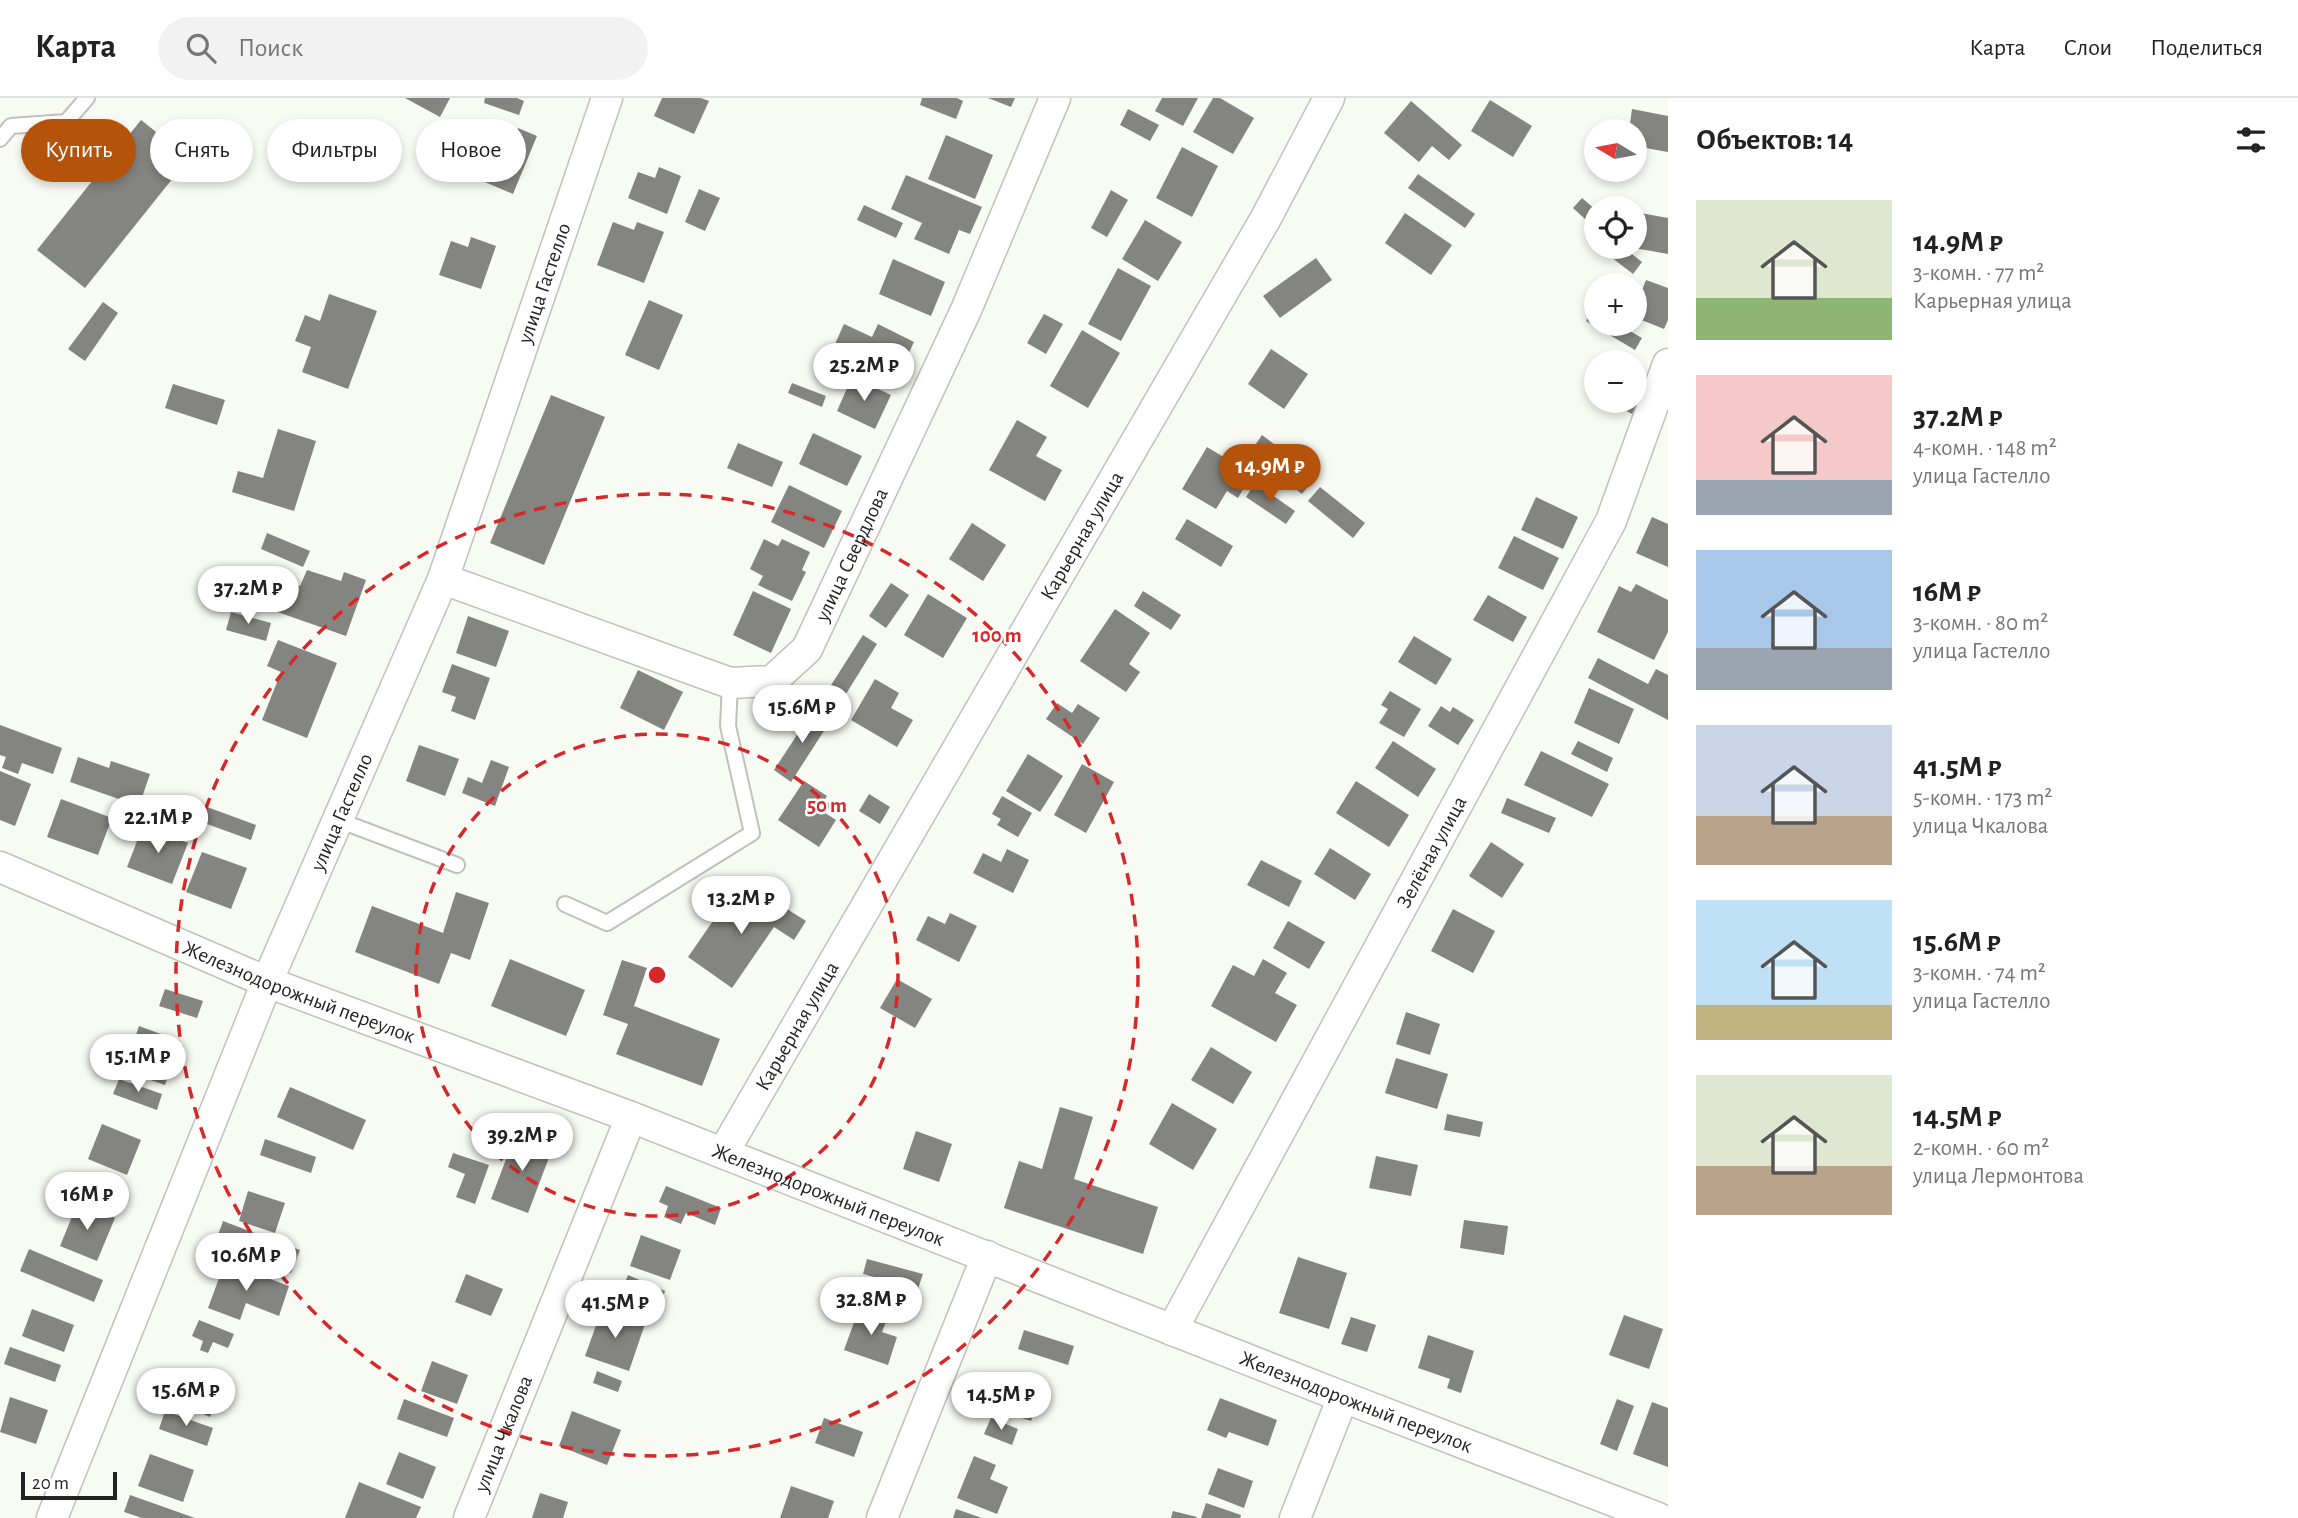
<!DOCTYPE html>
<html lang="ru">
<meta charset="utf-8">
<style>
body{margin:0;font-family:"Alegreya Sans",sans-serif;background:#f2f2f2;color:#222;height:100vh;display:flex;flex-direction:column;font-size:26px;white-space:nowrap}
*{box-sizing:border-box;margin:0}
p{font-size:23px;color:#767676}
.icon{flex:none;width:38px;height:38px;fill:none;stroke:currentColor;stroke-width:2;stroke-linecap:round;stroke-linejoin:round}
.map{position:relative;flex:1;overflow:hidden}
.details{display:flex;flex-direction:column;background:#fff;width:630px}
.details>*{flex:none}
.banner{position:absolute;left:21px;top:21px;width:665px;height:63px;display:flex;gap:14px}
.needle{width:46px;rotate:280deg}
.controls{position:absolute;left:1584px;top:21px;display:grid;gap:14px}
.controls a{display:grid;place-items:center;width:63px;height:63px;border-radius:50%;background:#fff;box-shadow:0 4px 10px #0003;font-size:35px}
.scale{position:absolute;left:21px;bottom:18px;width:96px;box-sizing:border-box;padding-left:7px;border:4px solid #232422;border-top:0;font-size:19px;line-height:24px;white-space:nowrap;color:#232422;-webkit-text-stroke:5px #fff;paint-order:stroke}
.price{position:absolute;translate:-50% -60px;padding:0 16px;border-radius:24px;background:#fff;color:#222;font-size:23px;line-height:46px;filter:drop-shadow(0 2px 4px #0008)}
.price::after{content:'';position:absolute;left:50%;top:42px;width:21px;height:16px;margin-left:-10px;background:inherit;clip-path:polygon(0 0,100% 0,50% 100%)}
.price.selected{background:#b45309;color:#fff}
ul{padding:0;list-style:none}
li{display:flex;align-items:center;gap:21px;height:175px;padding:0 28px}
li span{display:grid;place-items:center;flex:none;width:196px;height:140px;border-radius:0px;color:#555}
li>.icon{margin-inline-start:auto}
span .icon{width:84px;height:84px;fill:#fffc;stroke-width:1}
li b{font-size:30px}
h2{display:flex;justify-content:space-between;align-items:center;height:84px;padding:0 28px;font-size:30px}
.tag{padding:0 24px;border-radius:32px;background:#fff;box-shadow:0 4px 10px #0003;font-size:24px;line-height:63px}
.tag.selected{background:#b45309;color:#fff}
header{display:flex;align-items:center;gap:42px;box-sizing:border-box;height:98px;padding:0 35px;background:#fff;border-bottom:2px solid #e0e0e0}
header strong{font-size:33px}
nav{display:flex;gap:38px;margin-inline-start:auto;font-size:24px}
.search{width:490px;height:63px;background:#f2f2f2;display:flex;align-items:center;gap:18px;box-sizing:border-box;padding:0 24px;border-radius:38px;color:#767676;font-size:26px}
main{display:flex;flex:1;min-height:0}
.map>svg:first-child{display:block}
.building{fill:#848580}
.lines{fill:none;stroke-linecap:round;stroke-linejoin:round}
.service-casing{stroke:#c0c1bb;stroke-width:18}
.minor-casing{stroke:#c0c1bb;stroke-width:33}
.service{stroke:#fff;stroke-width:14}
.minor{stroke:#fff;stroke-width:30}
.ring{fill:none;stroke:#d62828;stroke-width:3.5;stroke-dasharray:12 9}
.labels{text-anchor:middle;stroke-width:5;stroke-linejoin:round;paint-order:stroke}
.street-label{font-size:21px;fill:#232422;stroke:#fff}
.centre{fill:#d62828;stroke:#fff;stroke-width:3.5}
.ring-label{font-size:21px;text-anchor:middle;font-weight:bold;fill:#d62828;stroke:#fff;stroke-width:5;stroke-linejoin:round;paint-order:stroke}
</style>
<header>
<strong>Карта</strong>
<div class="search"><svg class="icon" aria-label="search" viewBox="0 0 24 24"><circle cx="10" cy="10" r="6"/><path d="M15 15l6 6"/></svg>Поиск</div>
<nav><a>Карта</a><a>Слои</a><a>Поделиться</a></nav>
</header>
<main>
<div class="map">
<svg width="1668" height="1420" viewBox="0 0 1668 1420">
<rect width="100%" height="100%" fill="#f8faf4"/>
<g class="building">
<polygon points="405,0 450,0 440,19"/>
<polygon points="485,0 517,0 524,3 519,17 484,5"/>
<polygon points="662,0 701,0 709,3 694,36 654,18"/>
<polygon points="922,0 957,0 963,3 956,21 920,7"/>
<polygon points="988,0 1015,0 1011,9"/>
<polygon points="1162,0 1198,0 1183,28 1155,13"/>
<polygon points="1213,0 1220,0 1254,20 1233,56 1193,34"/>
<polygon points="1490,2 1532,28 1513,59 1471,33"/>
<polygon points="1411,3 1462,47 1449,62 1432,48 1419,64 1384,35"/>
<polygon points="1128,11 1159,27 1150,43 1120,27"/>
<polygon points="1632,11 1668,18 1668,54 1634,48 1634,33 1629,33"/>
<polygon points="141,22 189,60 85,190 37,152"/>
<polygon points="518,30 537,38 513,96 466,76 483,36 512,47"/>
<polygon points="946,37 993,57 975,101 928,81"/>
<polygon points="1182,49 1218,68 1192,119 1156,100"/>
<polygon points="659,69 681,78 667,116 628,100 638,74 655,80"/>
<polygon points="1418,76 1475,116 1465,130 1408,90"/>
<polygon points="906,77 982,109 970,136 959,132 949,156 914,141 922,125 891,111"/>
<polygon points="699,91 720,100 705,133 685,124"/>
<polygon points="1111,92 1128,102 1107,139 1091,130"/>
<polygon points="1582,100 1596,112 1596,131 1573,110"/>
<polygon points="864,107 903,125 896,140 857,122"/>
<polygon points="1635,114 1668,120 1668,156 1634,150"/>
<polygon points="1405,115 1452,147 1431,177 1385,145"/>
<polygon points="1145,122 1182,144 1158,183 1122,161"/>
<polygon points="613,124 634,132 637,124 664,134 644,185 597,167"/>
<polygon points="471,139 496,148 481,191 439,177 451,143 468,149"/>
<polygon points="1598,149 1623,149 1642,164 1633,176"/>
<polygon points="1316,160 1332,182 1280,220 1263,198"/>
<polygon points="893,161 945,184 931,218 879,196"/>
<polygon points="1118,170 1151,188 1121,243 1088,226"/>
<polygon points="1646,182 1668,190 1668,222 1664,231 1634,219 1634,199 1639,200"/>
<polygon points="329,196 377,213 348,291 302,274 311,249 295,243 305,217 320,223"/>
<polygon points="649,202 683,217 659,272 625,257"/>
<polygon points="103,204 118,215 85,263 68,251"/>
<polygon points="1593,211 1596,213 1596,226 1618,226 1642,240 1635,252 1586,223"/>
<polygon points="1044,216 1063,226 1046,256 1027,245"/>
<polygon points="844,226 872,239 878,226 914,244 898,278 834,248"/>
<polygon points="1082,232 1120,255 1088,310 1050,288"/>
<polygon points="1271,251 1308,276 1284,311 1248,286"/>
<polygon points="852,279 891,297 875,331 837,313"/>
<polygon points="792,285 826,298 822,309 788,295"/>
<polygon points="173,286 225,302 217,327 165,310"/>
<polygon points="1634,292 1642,296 1632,316 1607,303 1634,303"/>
<polygon points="551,297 605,319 544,467 490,445"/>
<polygon points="1017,322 1047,339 1036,358 1062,372 1045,403 989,372"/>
<polygon points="278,331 316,343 294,413 232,394 238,373 263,380"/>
<polygon points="813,335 862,358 847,388 799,366"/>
<polygon points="1262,337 1316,378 1302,396 1249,356"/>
<polygon points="738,345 783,364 772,389 727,370"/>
<polygon points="1207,349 1252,376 1238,400 1227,393 1216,411 1182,391"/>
<polygon points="1255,385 1295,413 1286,426 1246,399"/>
<polygon points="789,387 842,413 824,450 771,424"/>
<polygon points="1320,389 1365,425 1353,440 1308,403"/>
<polygon points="1536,399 1578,419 1563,451 1521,432"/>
<polygon points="1652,419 1668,426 1668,469 1636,455"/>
<polygon points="1187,421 1233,448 1221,469 1175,441"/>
<polygon points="972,425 1006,447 983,483 949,461"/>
<polygon points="267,435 310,453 303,469 261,451"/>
<polygon points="1514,438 1559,460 1543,492 1498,470"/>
<polygon points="764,441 778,448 782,441 810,454 802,472 806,474 792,503 758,487 763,478 750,471"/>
<polygon points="248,470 300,488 307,472 341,483 344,474 366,482 346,538 238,500"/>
<polygon points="891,485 909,497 886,530 869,518"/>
<polygon points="1636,486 1668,502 1668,534 1654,562 1597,534 1619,488 1631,494"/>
<polygon points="753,493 791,511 771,555 733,537"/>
<polygon points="1143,493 1181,517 1171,532 1134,508"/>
<polygon points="928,496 967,520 943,560 904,537"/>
<polygon points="1488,497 1527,519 1513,544 1473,522"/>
<polygon points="1115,511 1150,535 1129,566 1140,574 1126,594 1080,563"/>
<polygon points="231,514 271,525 266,543 226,532"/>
<polygon points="468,518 509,533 496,569 456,555"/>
<polygon points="863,537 877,546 841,604 826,595"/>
<polygon points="1414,538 1452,561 1436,587 1398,564"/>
<polygon points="278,542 337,565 307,640 262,622 281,574 267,568"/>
<polygon points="1598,560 1648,586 1656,571 1668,577 1668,622 1588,580"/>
<polygon points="452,566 490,580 475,622 451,613 456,599 442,594"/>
<polygon points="638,572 683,594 664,632 620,610"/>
<polygon points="875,581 899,595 891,610 913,622 897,649 851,622"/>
<polygon points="1589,590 1634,611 1619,646 1574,625"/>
<polygon points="1390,593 1421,611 1404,639 1379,625 1388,611 1381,607"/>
<polygon points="1057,605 1072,615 1078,606 1100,620 1083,646 1046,621"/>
<polygon points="1441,608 1450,614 1453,609 1474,622 1458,647 1428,628"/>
<polygon points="814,611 831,622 791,684 774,672"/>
<polygon points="0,627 62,650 53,676 22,665 18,676 2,670 6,659 0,657"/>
<polygon points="1393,643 1436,671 1418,699 1375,670"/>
<polygon points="1578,643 1613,660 1607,674 1571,656"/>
<polygon points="419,647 459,661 445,698 406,683"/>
<polygon points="1541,653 1609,686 1592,719 1524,687"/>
<polygon points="1028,656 1063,678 1040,714 1006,693"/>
<polygon points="78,659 109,670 111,663 150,676 139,708 70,684"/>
<polygon points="491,662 509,669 495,708 462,695 468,679 482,685"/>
<polygon points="1082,666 1114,684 1086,735 1054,717"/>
<polygon points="0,673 31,686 15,728 0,722"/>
<polygon points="804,683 827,698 819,711 836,722 819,749 778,722"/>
<polygon points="1356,683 1409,717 1389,749 1336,715"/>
<polygon points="869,696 890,709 880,726 859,713"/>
<polygon points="1002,698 1032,715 1018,739 997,727 1001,721 992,716"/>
<polygon points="180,699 256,727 251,742 174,714"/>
<polygon points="1507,700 1556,720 1549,735 1501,715"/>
<polygon points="61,701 112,720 98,757 47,739"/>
<polygon points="143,728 188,745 172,786 127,769"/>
<polygon points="1491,744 1524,766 1502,800 1469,778"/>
<polygon points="1330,750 1371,776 1355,802 1314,776"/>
<polygon points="1007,751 1029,762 1013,795 973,775 983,755 1001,764"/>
<polygon points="202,754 247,770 231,811 186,794"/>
<polygon points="1261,762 1302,783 1289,809 1247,787"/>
<polygon points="456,794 489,805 470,862 451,855 439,886 355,854 372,808 443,835"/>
<polygon points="733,794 759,813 768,799 806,823 794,842 774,829 732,890 688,859"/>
<polygon points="1453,811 1495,833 1473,875 1431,853"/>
<polygon points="950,815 977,828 959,864 916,842 928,818 945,826"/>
<polygon points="1288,823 1325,844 1309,871 1273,850"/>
<polygon points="510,861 585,892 566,938 491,908"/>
<polygon points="1263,861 1287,875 1275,895 1297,907 1276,944 1211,908 1233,867 1254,878"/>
<polygon points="622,862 647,870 634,908 720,941 702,988 616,956 628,926 603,917"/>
<polygon points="897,881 932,901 915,930 880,910"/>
<polygon points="165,891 203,903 197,920 159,908"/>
<polygon points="1406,914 1440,926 1430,957 1396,946"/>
<polygon points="139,928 180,943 165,987 124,973"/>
<polygon points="1211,949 1252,974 1233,1006 1191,982"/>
<polygon points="1396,960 1448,976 1437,1011 1385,995"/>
<polygon points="119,981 162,996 157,1012 113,996"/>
<polygon points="290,989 366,1022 353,1052 277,1019"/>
<polygon points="1172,1005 1217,1031 1193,1072 1149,1046"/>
<polygon points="1060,1009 1093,1019 1074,1081 1158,1109 1143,1156 1004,1110 1019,1063 1042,1071"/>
<polygon points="1447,1016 1483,1024 1480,1039 1444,1032"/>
<polygon points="102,1026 141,1042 127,1077 88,1061"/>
<polygon points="916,1033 952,1046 939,1084 903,1071"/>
<polygon points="516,1035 553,1049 528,1115 491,1101"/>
<polygon points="265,1041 316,1059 311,1075 260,1057"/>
<polygon points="453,1055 489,1067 475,1106 456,1099 465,1076 448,1069"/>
<polygon points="1376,1058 1418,1067 1411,1098 1369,1090"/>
<polygon points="666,1088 721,1110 715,1127 686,1115 681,1126 664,1119 668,1108 659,1104"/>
<polygon points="248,1093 285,1105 275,1135 239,1123"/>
<polygon points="78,1104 115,1120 97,1163 60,1148"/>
<polygon points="1464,1122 1508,1128 1504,1157 1460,1150"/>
<polygon points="223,1123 300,1152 291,1175 276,1170 280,1160 218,1137"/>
<polygon points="641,1137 681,1152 670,1182 630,1168"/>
<polygon points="29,1151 103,1182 94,1204 20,1173"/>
<polygon points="1298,1159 1347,1175 1329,1231 1279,1215"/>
<polygon points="867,1161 923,1176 918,1191 863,1176"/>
<polygon points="225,1164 289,1188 279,1218 246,1205 240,1222 208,1210"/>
<polygon points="466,1176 503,1191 491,1218 455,1204"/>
<polygon points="628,1177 665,1193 659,1210 621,1194"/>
<polygon points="860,1208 888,1219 882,1234 897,1239 888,1267 844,1252"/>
<polygon points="32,1211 74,1227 64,1254 22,1238"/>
<polygon points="602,1211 645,1226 629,1273 585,1258"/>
<polygon points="1624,1217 1663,1231 1649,1271 1609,1257"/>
<polygon points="1351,1219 1376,1227 1367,1254 1341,1246"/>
<polygon points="199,1222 234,1236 228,1250 213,1244 208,1255 200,1252 203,1243 192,1238"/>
<polygon points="1024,1232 1074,1248 1068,1267 1018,1251"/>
<polygon points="1428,1237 1474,1253 1461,1295 1447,1290 1450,1281 1418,1270"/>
<polygon points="10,1249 61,1267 55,1284 4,1266"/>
<polygon points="432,1263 468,1277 457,1306 421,1293"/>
<polygon points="597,1273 622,1283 618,1294 593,1285"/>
<polygon points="180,1274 222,1291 210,1319 168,1301"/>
<polygon points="1000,1278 1042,1293 1031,1323 989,1309"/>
<polygon points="10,1299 48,1312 36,1346 0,1334"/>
<polygon points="1220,1300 1277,1322 1268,1348 1229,1334 1226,1340 1207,1332"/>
<polygon points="404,1301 454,1320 447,1339 397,1321"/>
<polygon points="1617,1301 1634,1308 1617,1353 1600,1346"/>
<polygon points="1652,1304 1668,1310 1668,1369 1633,1356"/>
<polygon points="165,1313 213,1330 207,1348 159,1331"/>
<polygon points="572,1313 621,1332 607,1367 559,1348"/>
<polygon points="824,1320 863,1334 854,1359 815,1345"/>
<polygon points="991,1320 1018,1331 1012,1347 984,1336"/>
<polygon points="399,1354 436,1369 423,1401 386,1386"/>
<polygon points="150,1356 194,1372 183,1404 138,1388"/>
<polygon points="974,1358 996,1367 990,1381 1008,1389 997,1416 957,1400"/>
<polygon points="1218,1370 1253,1383 1244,1410 1208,1396"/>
<polygon points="359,1384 421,1409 416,1420 345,1420"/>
<polygon points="791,1388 834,1403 828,1420 780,1420"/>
<polygon points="540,1395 568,1404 563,1420 532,1420"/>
<polygon points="130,1397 195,1420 142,1420 124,1414"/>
<polygon points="1206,1405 1241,1417 1240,1420 1201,1420"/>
<polygon points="956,1411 982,1420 953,1420"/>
<polygon points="1173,1413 1197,1419 1196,1420 1171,1420"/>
</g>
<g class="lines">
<defs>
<g id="service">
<polyline points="0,41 11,28 66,24 87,0"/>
<polyline points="338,722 457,767"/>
<polyline points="565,806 607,825 752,735 728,628 730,585"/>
</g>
<g id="minor">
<path id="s1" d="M443 481 730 585 772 583 807 551 966 212 1055 0"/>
<path id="s2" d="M0 769 267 884 631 1019 1343 1299 1658 1420"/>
<path id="s3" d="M723 1055 1266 120 1329 0"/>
<path id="s4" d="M1172 1232 1611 423 1668 266"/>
<path id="s5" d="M52 1420 267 884 443 481 607 0"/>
<path id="s6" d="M469 1420 631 1019"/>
<polyline points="882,1420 987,1158"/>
<polyline points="1295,1420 1343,1299"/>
</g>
</defs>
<use href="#service" class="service-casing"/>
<use href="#minor" class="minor-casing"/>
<use href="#service" class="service"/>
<use href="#minor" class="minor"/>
</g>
<g class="ring">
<circle cx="657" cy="877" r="241"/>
<circle cx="657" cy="877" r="481"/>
</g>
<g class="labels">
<g class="street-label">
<text dy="7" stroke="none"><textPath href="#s5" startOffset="1330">улица Гастелло</textPath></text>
<text dy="7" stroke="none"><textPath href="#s3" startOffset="714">Карьерная улица</textPath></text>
<text dy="7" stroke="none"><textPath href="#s1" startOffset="499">улица Свердлова</textPath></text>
<text dy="7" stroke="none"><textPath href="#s5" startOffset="763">улица Гастелло</textPath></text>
<text dy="7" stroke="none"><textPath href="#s4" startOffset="544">Зелёная улица</textPath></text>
<text dy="7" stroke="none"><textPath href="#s2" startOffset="324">Железнодорожный переулок</textPath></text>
<text dy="7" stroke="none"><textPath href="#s3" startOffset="147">Карьерная улица</textPath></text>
<text dy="7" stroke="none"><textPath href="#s2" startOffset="891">Железнодорожный переулок</textPath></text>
<text dy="7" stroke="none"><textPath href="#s2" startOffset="1458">Железнодорожный переулок</textPath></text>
<text dy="7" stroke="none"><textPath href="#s6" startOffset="91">улица Чкалова</textPath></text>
</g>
</g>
<circle cx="657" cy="877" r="10" class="centre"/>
<g class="ring-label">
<text x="997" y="544">100 m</text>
<text x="827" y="714">50 m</text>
</g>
</svg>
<div class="controls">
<a><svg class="needle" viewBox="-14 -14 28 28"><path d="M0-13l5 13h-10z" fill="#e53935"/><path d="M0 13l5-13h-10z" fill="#767676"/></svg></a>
<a><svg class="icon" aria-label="locate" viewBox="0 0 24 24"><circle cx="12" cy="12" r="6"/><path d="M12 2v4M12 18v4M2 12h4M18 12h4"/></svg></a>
<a>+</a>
<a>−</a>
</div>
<div class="scale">20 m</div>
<b class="price" style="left:864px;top:305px">25.2M ₽</b>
<b class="price selected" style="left:1270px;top:406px">14.9M ₽</b>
<b class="price" style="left:248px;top:528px">37.2M ₽</b>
<b class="price" style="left:802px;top:647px">15.6M ₽</b>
<b class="price" style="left:158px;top:757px">22.1M ₽</b>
<b class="price" style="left:741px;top:838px">13.2M ₽</b>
<b class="price" style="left:138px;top:996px">15.1M ₽</b>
<b class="price" style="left:522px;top:1075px">39.2M ₽</b>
<b class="price" style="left:87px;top:1134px">16M ₽</b>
<b class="price" style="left:246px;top:1195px">10.6M ₽</b>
<b class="price" style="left:871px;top:1239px">32.8M ₽</b>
<b class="price" style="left:615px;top:1242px">41.5M ₽</b>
<b class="price" style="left:186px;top:1330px">15.6M ₽</b>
<b class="price" style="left:1001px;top:1334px">14.5M ₽</b>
<div class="banner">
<a class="tag selected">Купить</a>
<a class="tag">Снять</a>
<a class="tag">Фильтры</a>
<a class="tag">Новое</a>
</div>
</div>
<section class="details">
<h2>Объектов: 14<svg class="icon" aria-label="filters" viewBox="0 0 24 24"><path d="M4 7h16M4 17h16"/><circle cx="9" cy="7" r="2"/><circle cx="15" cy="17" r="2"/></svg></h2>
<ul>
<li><span style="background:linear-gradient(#dfe7d0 70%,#8fb573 0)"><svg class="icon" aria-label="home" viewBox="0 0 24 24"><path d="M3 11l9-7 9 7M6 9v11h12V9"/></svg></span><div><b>14.9M ₽</b><p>3-комн. · 77 m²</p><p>Карьерная улица</p></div></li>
<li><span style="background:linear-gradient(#f6c9c9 75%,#9aa5b1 0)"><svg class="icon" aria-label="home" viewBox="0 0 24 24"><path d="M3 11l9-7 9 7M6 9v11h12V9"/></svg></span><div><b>37.2M ₽</b><p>4-комн. · 148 m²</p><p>улица Гастелло</p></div></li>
<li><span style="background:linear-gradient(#a9c7e8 70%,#9aa5b1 0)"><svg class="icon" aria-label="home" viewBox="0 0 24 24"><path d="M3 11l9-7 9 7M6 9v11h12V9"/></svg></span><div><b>16M ₽</b><p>3-комн. · 80 m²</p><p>улица Гастелло</p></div></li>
<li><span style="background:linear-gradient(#c9d6e8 65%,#b9a48a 0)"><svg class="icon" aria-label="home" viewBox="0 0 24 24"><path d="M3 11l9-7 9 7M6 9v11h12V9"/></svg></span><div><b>41.5M ₽</b><p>5-комн. · 173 m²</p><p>улица Чкалова</p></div></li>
<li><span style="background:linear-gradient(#bfe0f5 75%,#c2b280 0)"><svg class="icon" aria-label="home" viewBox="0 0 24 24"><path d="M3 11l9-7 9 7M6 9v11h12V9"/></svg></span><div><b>15.6M ₽</b><p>3-комн. · 74 m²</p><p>улица Гастелло</p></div></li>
<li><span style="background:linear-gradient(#dfe7d0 65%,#b9a48a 0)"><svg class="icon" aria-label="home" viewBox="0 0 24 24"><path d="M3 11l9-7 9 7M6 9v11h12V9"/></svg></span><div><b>14.5M ₽</b><p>2-комн. · 60 m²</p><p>улица Лермонтова</p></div></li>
</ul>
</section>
</main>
